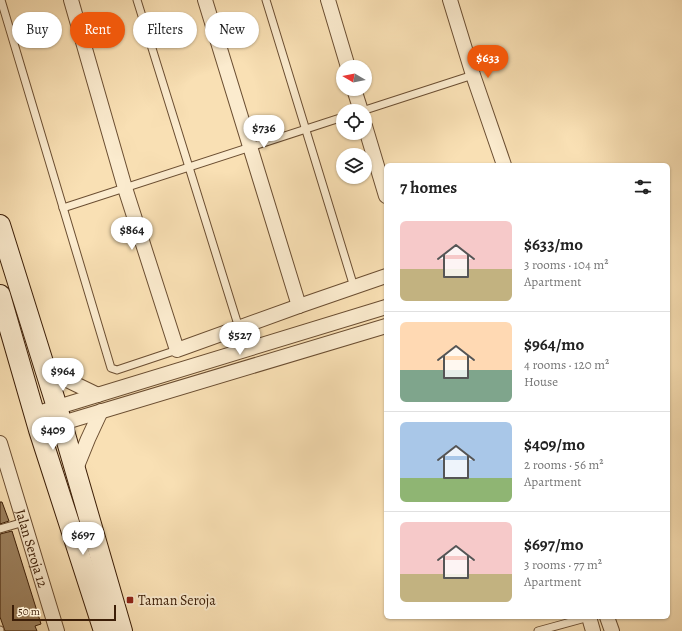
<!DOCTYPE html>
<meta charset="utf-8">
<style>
body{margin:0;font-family:Alegreya,serif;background:#f6f6f6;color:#222;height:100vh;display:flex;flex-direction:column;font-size:15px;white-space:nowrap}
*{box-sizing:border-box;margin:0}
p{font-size:13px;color:#767676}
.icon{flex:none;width:22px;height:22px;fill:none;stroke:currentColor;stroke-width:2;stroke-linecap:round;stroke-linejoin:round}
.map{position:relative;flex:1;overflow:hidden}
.sheet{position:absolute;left:384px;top:163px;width:286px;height:456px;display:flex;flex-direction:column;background:#fff;border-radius:6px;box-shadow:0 1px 3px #0004}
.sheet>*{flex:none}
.guide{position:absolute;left:12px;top:12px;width:312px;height:36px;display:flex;gap:8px}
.needle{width:26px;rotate:280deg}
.controls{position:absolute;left:336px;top:60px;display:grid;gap:8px}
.controls a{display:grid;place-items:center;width:36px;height:36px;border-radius:50%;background:#fff;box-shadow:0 1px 3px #0004;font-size:20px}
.scale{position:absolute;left:12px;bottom:10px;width:104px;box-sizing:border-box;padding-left:4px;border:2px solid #3c1e07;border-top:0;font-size:11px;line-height:14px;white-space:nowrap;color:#3c1e07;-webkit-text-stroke:3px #fbebce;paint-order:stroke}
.price{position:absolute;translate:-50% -34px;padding:0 9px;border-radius:14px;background:#fff;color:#222;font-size:13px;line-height:26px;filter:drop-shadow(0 1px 2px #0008)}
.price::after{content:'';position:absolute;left:50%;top:24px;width:12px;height:9px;margin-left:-6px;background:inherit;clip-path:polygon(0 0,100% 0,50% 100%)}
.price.current{background:#ea580c;color:#fff}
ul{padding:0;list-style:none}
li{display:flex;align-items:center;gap:12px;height:100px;padding:0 16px}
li+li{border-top:1px solid #e0e0e0}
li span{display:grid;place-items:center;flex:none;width:112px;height:80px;border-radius:6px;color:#555}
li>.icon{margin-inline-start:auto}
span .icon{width:48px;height:48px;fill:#fffc;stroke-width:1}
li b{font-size:17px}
h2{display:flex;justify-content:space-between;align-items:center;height:48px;padding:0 16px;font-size:17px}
.tag{padding:0 14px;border-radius:18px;background:#fff;box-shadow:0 1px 3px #0004;font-size:14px;line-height:36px}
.tag.current{background:#ea580c;color:#fff}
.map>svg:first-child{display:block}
.building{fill:#9e8361;stroke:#3c1e07}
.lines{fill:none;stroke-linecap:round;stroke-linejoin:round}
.lane-casing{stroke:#6b4e32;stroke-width:9}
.street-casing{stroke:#6b4e32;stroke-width:16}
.secondary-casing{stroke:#3c1e07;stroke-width:22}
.lane{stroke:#fbebce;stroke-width:7}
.street{stroke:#fbebce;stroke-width:14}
.secondary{stroke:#fbebce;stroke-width:20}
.poi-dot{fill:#8f2418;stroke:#fbebce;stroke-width:1.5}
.labels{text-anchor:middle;stroke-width:4;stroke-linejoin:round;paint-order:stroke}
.street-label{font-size:14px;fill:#3c1e07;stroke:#fbebce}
.poi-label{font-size:14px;fill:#3c1e07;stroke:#fbebce;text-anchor:start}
</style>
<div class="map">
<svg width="682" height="631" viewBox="0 0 682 631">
<rect width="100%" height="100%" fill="#f9e0b4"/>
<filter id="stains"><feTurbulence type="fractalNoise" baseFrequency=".005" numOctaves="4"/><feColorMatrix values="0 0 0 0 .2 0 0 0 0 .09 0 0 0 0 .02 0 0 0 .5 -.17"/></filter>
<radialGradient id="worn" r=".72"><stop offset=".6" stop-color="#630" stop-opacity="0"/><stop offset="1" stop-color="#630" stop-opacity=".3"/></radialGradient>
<g class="building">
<polygon points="0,502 2,502 9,521 0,524"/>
<polygon points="12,531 41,624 35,626 37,631 5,631 0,617 0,534"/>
</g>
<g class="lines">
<defs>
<g id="lane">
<polyline points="1,0 111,368 117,370 177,350"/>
<polyline points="137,0 239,328"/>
<polyline points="266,0 354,287"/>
<polyline points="362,111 473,75"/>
<polyline points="63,208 343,117"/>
<polyline points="0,529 24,522"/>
<polyline points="0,630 0,631"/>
<polyline points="538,631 589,617"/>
</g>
<g id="street">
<polyline points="71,0 125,188 177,350 299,306 386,276"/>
<polyline points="205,0 299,306"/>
<polyline points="328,0 348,67"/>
<polyline points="450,0 473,75 504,165"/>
<polyline points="354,89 361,111"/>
<polyline points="365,126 386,196"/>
<polyline points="43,363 69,381 98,395"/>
<polyline points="35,414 386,307"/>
<polyline points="39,430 386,326"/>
<path id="s1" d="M0 443 57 631"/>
<polyline points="75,471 88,439 101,411"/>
<polyline points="589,617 593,631"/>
<polyline points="607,617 612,631"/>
</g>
<g id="secondary">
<polyline points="0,225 57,407 122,631"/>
<polyline points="0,295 39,430 104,631"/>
</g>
</defs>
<use href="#lane" class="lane-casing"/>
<use href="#street" class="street-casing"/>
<use href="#secondary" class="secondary-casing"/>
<use href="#lane" class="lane"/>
<use href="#street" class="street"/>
<use href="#secondary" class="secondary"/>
</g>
<rect class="poi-dot" x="126" y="596" width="8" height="8" rx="2"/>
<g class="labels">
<g class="street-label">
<text dy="5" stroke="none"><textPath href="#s1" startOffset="110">Jalan Seroja 12</textPath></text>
</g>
<g class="poi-label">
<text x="138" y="605">Taman Seroja</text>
</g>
</g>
<rect width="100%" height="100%" filter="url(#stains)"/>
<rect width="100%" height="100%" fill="url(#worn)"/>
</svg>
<div class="controls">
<a><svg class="needle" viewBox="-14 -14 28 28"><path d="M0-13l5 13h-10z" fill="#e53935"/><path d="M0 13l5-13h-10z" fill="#767676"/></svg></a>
<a><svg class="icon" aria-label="locate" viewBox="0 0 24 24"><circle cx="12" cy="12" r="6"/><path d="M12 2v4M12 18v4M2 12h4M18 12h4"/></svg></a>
<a><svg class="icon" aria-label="layers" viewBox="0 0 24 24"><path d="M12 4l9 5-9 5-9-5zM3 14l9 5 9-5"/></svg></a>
</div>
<div class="scale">50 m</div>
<b class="price current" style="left:488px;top:79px">$633</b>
<b class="price" style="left:264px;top:149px">$736</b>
<b class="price" style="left:132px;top:251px">$864</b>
<b class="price" style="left:240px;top:356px">$527</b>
<b class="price" style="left:63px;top:392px">$964</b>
<b class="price" style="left:53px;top:451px">$409</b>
<b class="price" style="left:83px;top:556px">$697</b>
<div class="guide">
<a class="tag">Buy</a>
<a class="tag current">Rent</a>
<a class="tag">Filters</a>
<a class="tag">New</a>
</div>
<section class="sheet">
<h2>7 homes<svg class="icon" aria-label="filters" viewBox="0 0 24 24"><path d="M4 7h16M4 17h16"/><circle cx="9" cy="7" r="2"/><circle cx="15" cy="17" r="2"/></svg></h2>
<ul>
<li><span style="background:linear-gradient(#f6c9c9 60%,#c2b280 0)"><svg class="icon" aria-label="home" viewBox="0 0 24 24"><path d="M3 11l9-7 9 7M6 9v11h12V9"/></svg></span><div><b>$633/mo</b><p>3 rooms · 104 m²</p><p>Apartment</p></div></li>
<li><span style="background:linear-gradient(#ffd9b3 60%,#7fa58c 0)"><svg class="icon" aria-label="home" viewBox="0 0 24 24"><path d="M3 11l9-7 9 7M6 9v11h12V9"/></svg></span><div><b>$964/mo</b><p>4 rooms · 120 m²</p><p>House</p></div></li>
<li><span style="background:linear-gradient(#a9c7e8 70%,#8fb573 0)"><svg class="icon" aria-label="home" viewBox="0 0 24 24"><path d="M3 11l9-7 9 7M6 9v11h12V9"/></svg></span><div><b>$409/mo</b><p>2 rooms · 56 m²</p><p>Apartment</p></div></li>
<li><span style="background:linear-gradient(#f6c9c9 65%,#c2b280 0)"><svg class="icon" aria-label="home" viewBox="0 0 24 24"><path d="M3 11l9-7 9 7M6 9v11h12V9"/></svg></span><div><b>$697/mo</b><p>3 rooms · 77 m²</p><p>Apartment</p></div></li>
</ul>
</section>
</div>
